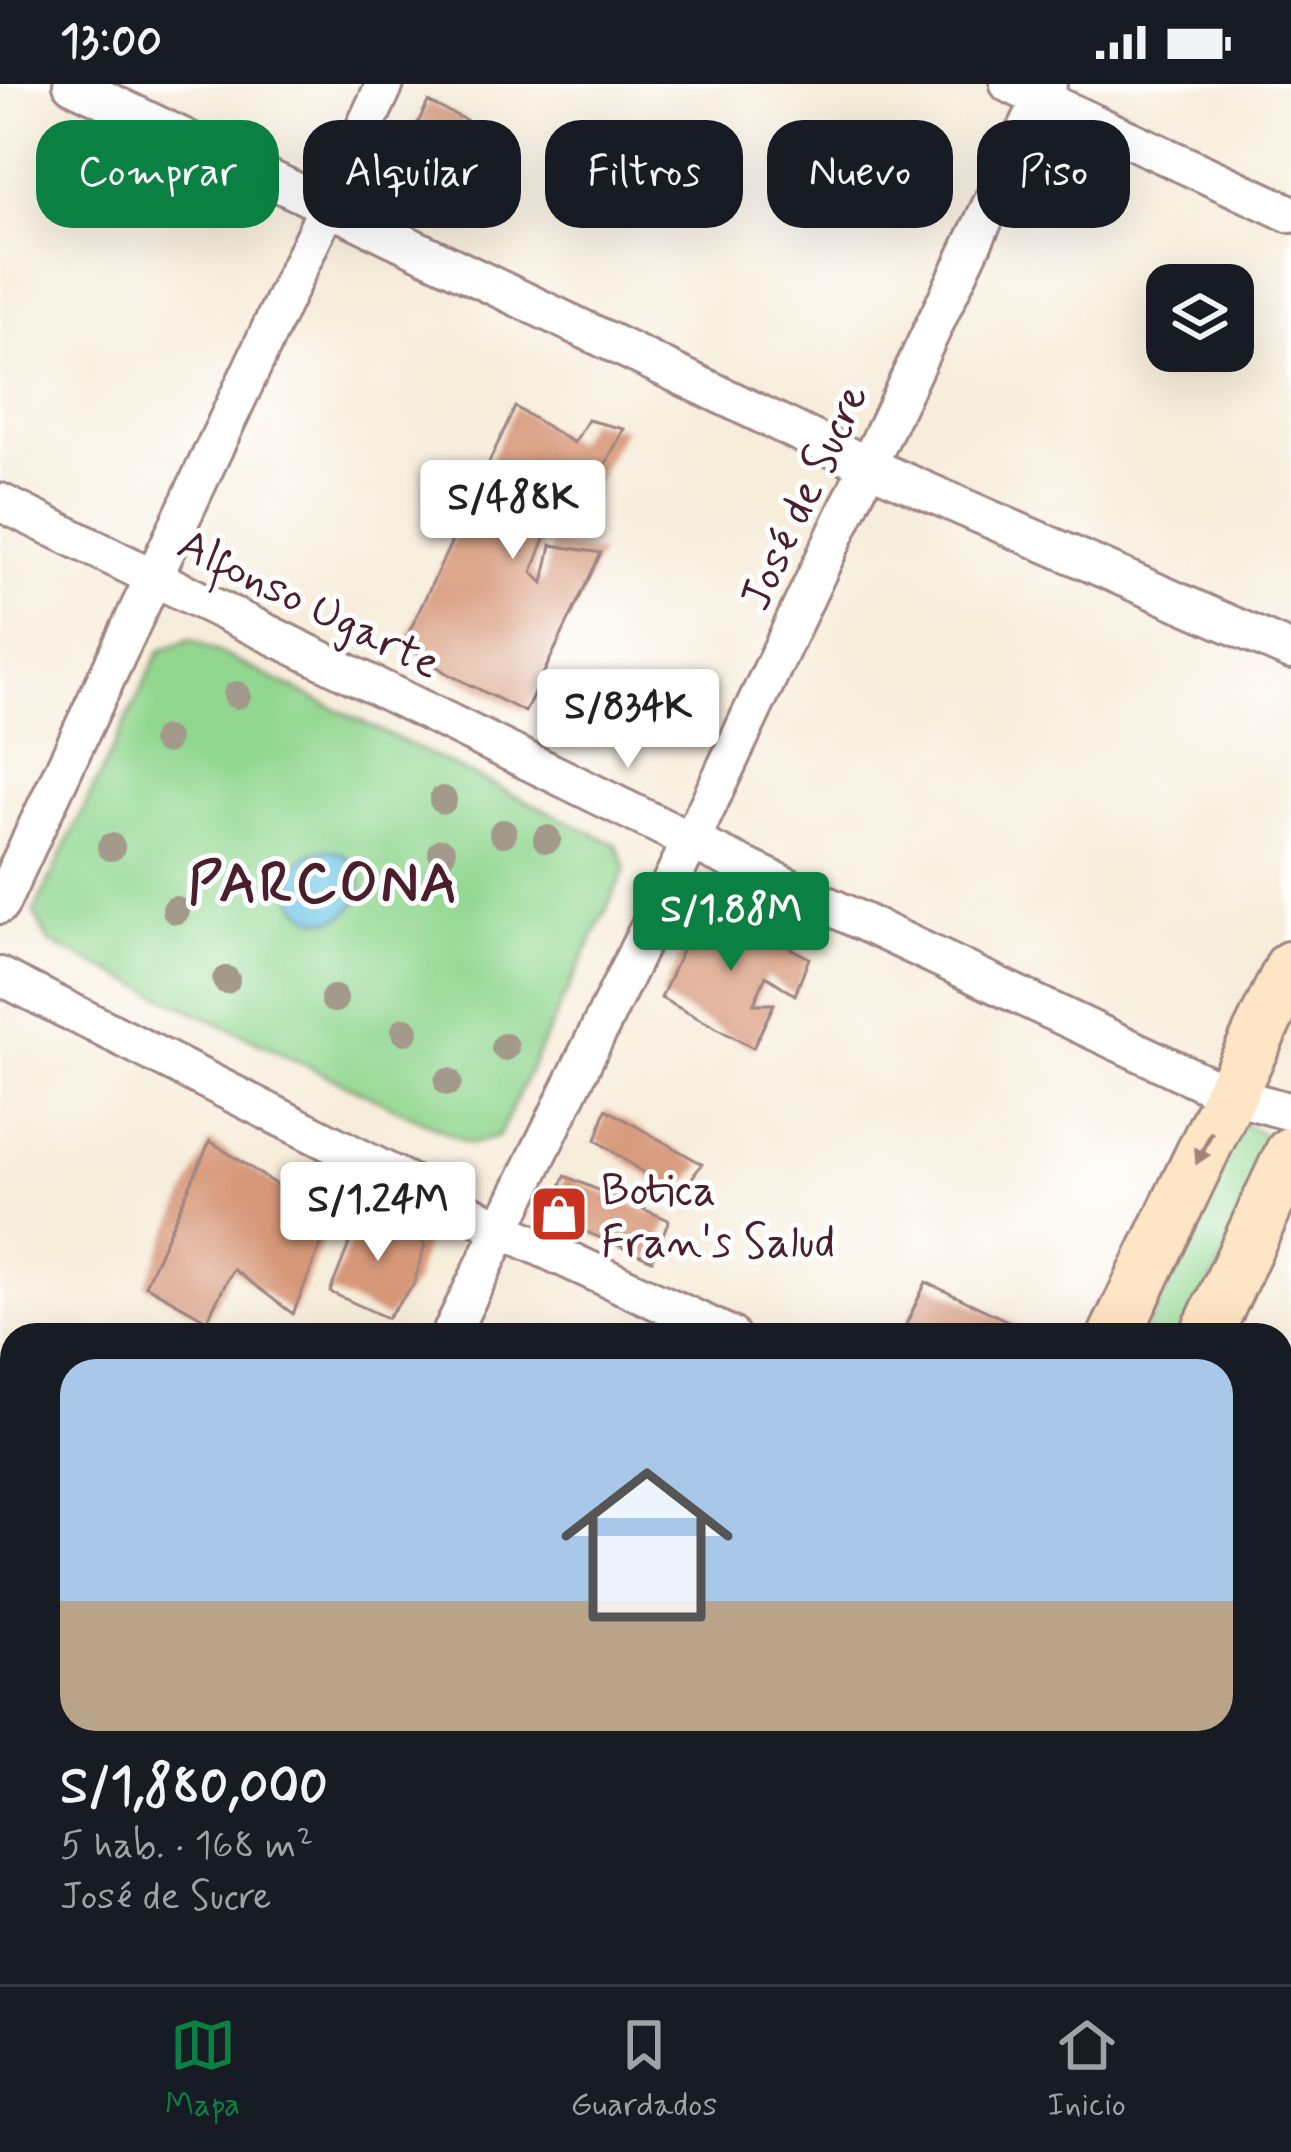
<!DOCTYPE html>
<html lang="es">
<meta charset="utf-8">
<style>
body{margin:0;font-family:Mynerve,sans-serif;background:#242831;color:#f1f3f6;height:100vh;display:flex;flex-direction:column;font-size:45px;white-space:nowrap}
*{box-sizing:border-box;margin:0}
p{font-size:39px;color:#9ea1a6}
.icon{flex:none;width:66px;height:66px;fill:none;stroke:currentColor;stroke-width:2;stroke-linecap:round;stroke-linejoin:round}
.map{position:relative;flex:1;overflow:hidden}
.drawer{position:absolute;left:0px;top:1239px;width:1293px;height:663px;display:flex;flex-direction:column;background:#171b24;border-radius:36px 36px 0 0;box-shadow:0 12px 48px #0002}
.drawer>*{flex:none}
.guide{position:absolute;left:36px;top:36px;width:1221px;height:108px;display:flex;gap:24px}
.fabs{position:absolute;left:1146px;top:180px;display:grid;gap:24px}
.fabs a{display:grid;place-items:center;width:108px;height:108px;border-radius:24px;background:#171b24;box-shadow:0 12px 48px #0002;font-size:60px}
.price{position:absolute;translate:-50% -102px;padding:0 27px;border-radius:12px;background:#fff;color:#222;font-size:39px;line-height:78px;filter:drop-shadow(0 3px 6px #0008)}
.price::after{content:'';position:absolute;left:50%;top:72px;width:36px;height:27px;margin-left:-18px;background:inherit;clip-path:polygon(0 0,100% 0,50% 100%)}
.price.current{background:#0b8043;color:#fff}
ul{padding:0;list-style:none}
li{display:grid;align-content:center;gap:24px;height:636px;padding:0 60px}
li+li{border-top:3px solid #363941}
li span{display:grid;place-items:center;height:372px;border-radius:36px;color:#555}
li>.icon{margin-inline-start:auto}
span .icon{width:216px;height:216px;fill:#fffc;stroke-width:1}
li b{font-size:51px}
.tag{padding:0 42px;border-radius:36px;background:#171b24;box-shadow:0 12px 48px #0002;font-size:42px;line-height:108px}
.tag.current{background:#0b8043;color:#fff}
.status{display:flex;justify-content:space-between;align-items:center;height:84px;padding:0 60px;background:#171b24;direction:ltr}
.status svg{height:33px;fill:currentColor}
.tabs{display:flex;justify-content:space-around;align-items:center;height:168px;border-top:3px solid #363941;background:#171b24;font-size:33px;color:#9ea1a6}
.tabs a{display:grid;justify-items:center;gap:6px}
.tabs .current{color:#0b8043}
.map>svg:first-child{display:block}
.green{fill:#92d790;stroke:#6e7b5e;stroke-width:3}
.water{fill:#66c3e4;stroke:#587188;stroke-width:3}
.building{fill:#d79879}
.lines{fill:none;stroke-linecap:round;stroke-linejoin:round}
.street-casing{stroke:#a08683;stroke-width:42}
.secondary-casing{stroke:#a08683;stroke-width:57}
.street{stroke:#fff;stroke-width:36}
.secondary{stroke:#fee5c5;stroke-width:51}
.tree{fill:#a49a8b}
.oneway{fill:#a48278}
.labels{text-anchor:middle;stroke-width:10;stroke-linejoin:round;paint-order:stroke}
.street-label{font-size:45px;fill:#4a1f2b;stroke:#fff}
.poi-label{font-size:45px;fill:#4a1f2b;stroke:#fff;text-anchor:start}
.district-label{font-size:57px;font-weight:bold;letter-spacing:3px;fill:#4a1f2b;stroke:#fff}
</style>
<div class="status"><b>13:00</b><svg viewBox="0 0 49 12"><path d="M0 12V9h3v3zM5 12V6h3v6zM10 12V3h3v9zM15 12V0h3v12zM26 1h20v11H26zM47 4h2v5h-2z"/></svg></div>
<div class="map">
<svg width="1291" height="1900" viewBox="0 0 1291 1900">
<rect width="100%" height="100%" fill="#fff"/>
<filter id="ink" filterUnits="userSpaceOnUse"><feTurbulence type="fractalNoise" baseFrequency=".00833" numOctaves="2"/><feDisplacementMap in="SourceGraphic" scale="24" xChannelSelector="R" yChannelSelector="G"/><feConvolveMatrix kernelMatrix="1 2 1 2 8 2 1 2 1" color-interpolation-filters="sRGB"/></filter>
<filter id="wash" filterUnits="userSpaceOnUse"><feTurbulence type="fractalNoise" baseFrequency=".004" numOctaves="4" result="noise"/><feDisplacementMap in="SourceGraphic" scale="48" xChannelSelector="R" yChannelSelector="G"/><feGaussianBlur stdDeviation="2.7" result="paint"/><feColorMatrix in="noise" values="0 0 0 0 0 0 0 0 0 0 0 0 0 0 0 0 0 1.4 0 .05"/><feComposite in="paint" operator="in"/></filter>
<g filter="url(#wash)">
<rect width="100%" height="100%" fill="#f7eddb"/>
<g class="green">
<polygon points="191,555 617,761 626,784 498,1053 470,1060 49,858 34,828 160,567"/>
<polygon points="1241,1038 1280,1059 1186,1251 1143,1251"/>
</g>
<circle class="water" cx="326" cy="801" r="35"/>
<g id="blocks">
<g class="building">
<polygon points="428,18 466,36 452,68 413,49"/>
<polygon points="515,323 574,359 588,336 624,345 573,442 557,422 532,488 543,499 551,461 601,469 525,628 446,589 404,559"/>
<polygon points="703,819 809,874 795,911 766,892 754,920 774,920 753,964 661,914"/>
<polygon points="606,1025 702,1080 678,1113 596,1056"/>
<polygon points="210,1057 301,1117 337,1121 293,1230 233,1185 207,1236 145,1201"/>
<polygon points="565,1092 669,1136 652,1176 549,1132"/>
<polygon points="365,1120 425,1160 414,1200 387,1234 330,1208"/>
<polygon points="926,1198 1037,1251 901,1251"/>
</g>
</g>
</g>
<g filter="url(#ink)">
<use href="#blocks" fill-opacity="0" stroke="#a08683" stroke-width="3"/>
<g class="lines">
<defs>
<g id="street">
<polyline points="72,0 869,382 1291,567"/>
<polyline points="1009,0 1291,130"/>
<polyline points="0,418 691,757 1230,1011 1291,1028"/>
<polyline points="0,821 385,0"/>
<polyline points="0,892 501,1145 730,1251"/>
<polyline points="450,1251 691,757 1048,0"/>
<polyline points="0,1353 12,1358"/>
<polyline points="1281,1478 1291,1481"/>
<polyline points="0,1637 12,1643"/>
<polyline points="1281,1870 1291,1873"/>
<polyline points="509,1890 529,1900"/>
<polyline points="141,1900 146,1890"/>
<polyline points="477,1900 482,1890"/>
</g>
<g id="secondary">
<polyline points="1115,1251 1291,883"/>
<polyline points="1206,1251 1291,1069"/>
<polyline points="798,1900 803,1890"/>
<polyline points="888,1900 893,1890"/>
</g>
</defs>
<use href="#street" class="street-casing"/>
<use href="#secondary" class="secondary-casing"/>
<use href="#street" class="street"/>
<use href="#secondary" class="secondary"/>
</g>
<g class="tree">
<circle cx="237" cy="611" r="14"/>
<circle cx="165" cy="656" r="14"/>
<circle cx="443" cy="716" r="14"/>
<circle cx="503" cy="749" r="14"/>
<circle cx="547" cy="755" r="14"/>
<circle cx="111" cy="763" r="14"/>
<circle cx="442" cy="768" r="14"/>
<circle cx="176" cy="826" r="14"/>
<circle cx="226" cy="896" r="14"/>
<circle cx="334" cy="915" r="14"/>
<circle cx="405" cy="947" r="14"/>
<circle cx="505" cy="963" r="14"/>
<circle cx="448" cy="998" r="14"/>
</g>
<defs><path id="oneway-solid" d="M-6-.8H1V-3.2L6.5 0L1 3.2V.8H-6Z" transform="scale(3)"/></defs>
<use class="oneway" href="#oneway-solid" transform="translate(1204 1064) rotate(116)"/>
</g>
<defs>
<symbol id="shop-square" viewBox="-11 -11 22 22"><rect x="-9" y="-9" width="18" height="18" rx="4" fill="#c8321e" stroke="#fff"/><path d="M-5-2.5h2.3a2.7 3.5 0 0 1 5.4 0H5L5.5 6h-11ZM-1.5-2.5h3a1.5 2.3 0 0 0-3 0Z" fill="#fff"/></symbol>
</defs>
<g fill-rule="evenodd">
<use href="#shop-square" x="526" y="1097" width="66" height="66"/>
</g>
<g class="labels">
<g class="street-label">
<text transform="translate(802 412) rotate(-65)" y="16">José de Sucre</text>
<text transform="translate(310 518) rotate(26)" y="16">Alfonso Ugarte</text>
</g>
<g class="poi-label">
<text x="601" y="1120">Botica<tspan x="601" dy="52">Fran's Salud</tspan></text>
</g>
<g class="district-label">
<text x="324" y="817">PARCONA</text>
</g>
</g>
</svg>
<div class="fabs">
<a><svg class="icon" aria-label="layers" viewBox="0 0 24 24"><path d="M12 4l9 5-9 5-9-5zM3 14l9 5 9-5"/></svg></a>
</div>
<b class="price" style="left:513px;top:478px">S/488K</b>
<b class="price" style="left:628px;top:687px">S/834K</b>
<b class="price current" style="left:731px;top:890px">S/1.88M</b>
<b class="price" style="left:378px;top:1180px">S/1.24M</b>
<div class="guide">
<a class="tag current">Comprar</a>
<a class="tag">Alquilar</a>
<a class="tag">Filtros</a>
<a class="tag">Nuevo</a>
<a class="tag">Piso</a>
</div>
<section class="drawer">
<ul>
<li><span style="background:linear-gradient(#a9c7e8 65%,#b9a48a 0)"><svg class="icon" aria-label="home" viewBox="0 0 24 24"><path d="M3 11l9-7 9 7M6 9v11h12V9"/></svg></span><div><b>S/1,880,000</b><p>5 hab. · 168 m²</p><p>José de Sucre</p></div></li>
</ul>
</section>
</div>
<nav class="tabs">
<a class="current"><svg class="icon" aria-label="map" viewBox="0 0 24 24"><path d="M3 6l6-2 6 2 6-2v14l-6 2-6-2-6 2zM9 4v14M15 6v14"/></svg>Mapa</a>
<a><svg class="icon" aria-label="saved" viewBox="0 0 24 24"><path d="M7 4h10v16l-5-4-5 4z"/></svg>Guardados</a>
<a><svg class="icon" aria-label="home" viewBox="0 0 24 24"><path d="M3 11l9-7 9 7M6 9v11h12V9"/></svg>Inicio</a>
</nav>
